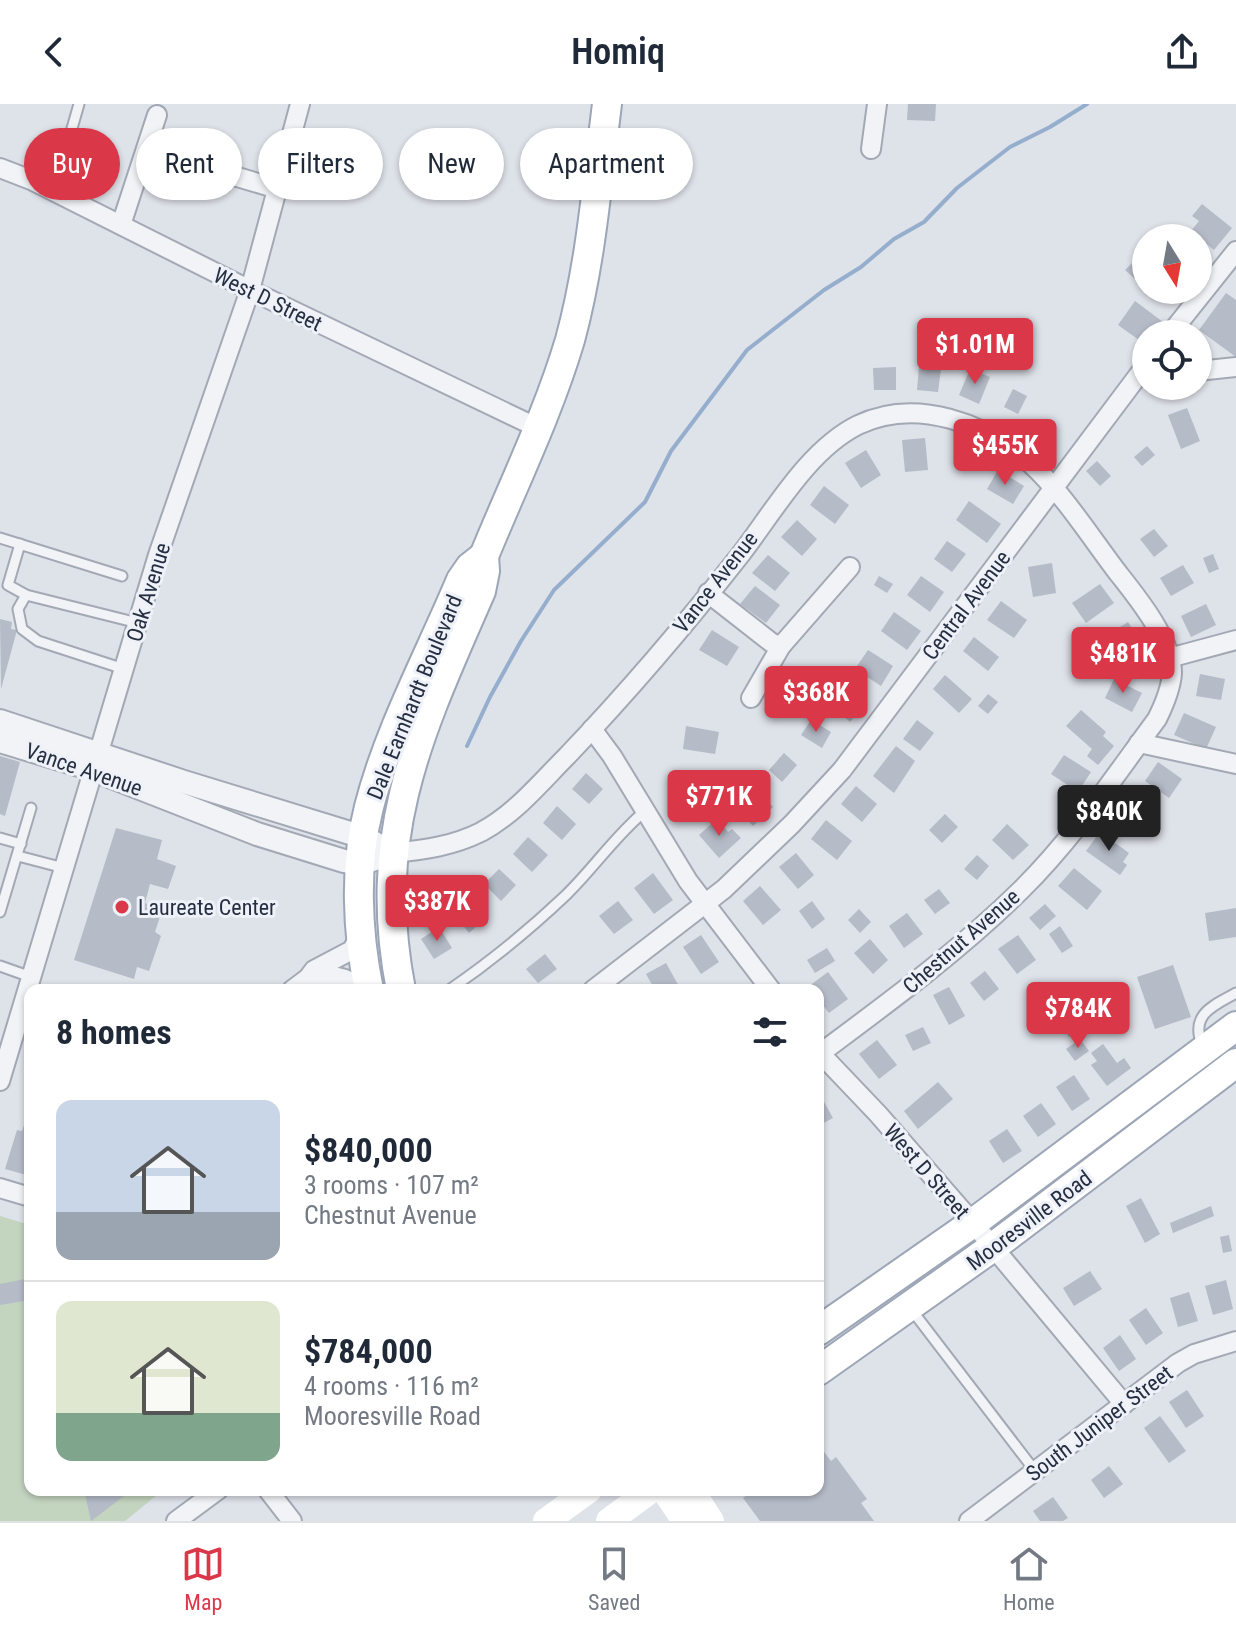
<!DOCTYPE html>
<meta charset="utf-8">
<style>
body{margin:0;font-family:"Roboto Condensed",sans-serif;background:#f6f6f7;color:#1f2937;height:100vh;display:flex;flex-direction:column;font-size:30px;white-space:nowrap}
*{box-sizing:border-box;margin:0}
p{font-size:26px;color:#747a83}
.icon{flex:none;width:44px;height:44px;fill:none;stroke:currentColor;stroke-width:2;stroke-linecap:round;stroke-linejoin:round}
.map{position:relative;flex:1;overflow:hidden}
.sheet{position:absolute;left:24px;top:880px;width:800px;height:512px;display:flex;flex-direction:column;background:#fff;border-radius:16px;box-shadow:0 2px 6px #0004}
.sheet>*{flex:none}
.guide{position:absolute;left:24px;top:24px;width:800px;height:72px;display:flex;gap:16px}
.needle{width:52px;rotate:169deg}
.tools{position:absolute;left:1132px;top:120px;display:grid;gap:16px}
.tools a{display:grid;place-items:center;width:80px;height:80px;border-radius:50%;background:#fff;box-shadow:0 2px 6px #0004;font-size:40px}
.price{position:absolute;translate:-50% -68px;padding:0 18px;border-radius:8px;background:#da3748;color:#fff;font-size:26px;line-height:52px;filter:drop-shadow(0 2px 4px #0008)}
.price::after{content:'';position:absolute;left:50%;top:48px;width:24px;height:18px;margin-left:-12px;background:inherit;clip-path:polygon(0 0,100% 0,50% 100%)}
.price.selected{background:#222;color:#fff}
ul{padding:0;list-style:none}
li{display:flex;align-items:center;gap:24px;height:200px;padding:0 32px}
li+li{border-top:2px solid #e0e1e3}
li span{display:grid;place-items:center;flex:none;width:224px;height:160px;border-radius:16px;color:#555}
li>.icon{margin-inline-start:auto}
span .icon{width:96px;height:96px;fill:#fffc;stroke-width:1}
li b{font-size:34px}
h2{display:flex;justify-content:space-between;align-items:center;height:96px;padding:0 32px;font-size:34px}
.chip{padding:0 28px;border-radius:36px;background:#fff;box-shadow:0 2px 6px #0004;font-size:28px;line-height:72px}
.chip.selected{background:#da3748;color:#fff}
header{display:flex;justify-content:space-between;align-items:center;height:104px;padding:0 32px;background:#fff;font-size:36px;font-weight:600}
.menu{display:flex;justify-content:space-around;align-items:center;height:112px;border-top:2px solid #e0e1e3;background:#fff;font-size:22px;color:#747a83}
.menu a{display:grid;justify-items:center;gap:4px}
.menu .selected{color:#da3748}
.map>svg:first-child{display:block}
.green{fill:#c3d4bf}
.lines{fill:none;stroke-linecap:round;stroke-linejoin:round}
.stream{stroke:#96aecd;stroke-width:4}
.building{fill:#b5bbc7}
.service-casing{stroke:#a3a9b4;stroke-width:13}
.minor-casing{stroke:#a3a9b4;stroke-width:22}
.tertiary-casing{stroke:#a3a9b4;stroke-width:26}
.primary-casing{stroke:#9ca6b6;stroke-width:32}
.service{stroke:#f1f3f7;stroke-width:9}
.minor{stroke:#f1f3f7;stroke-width:18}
.tertiary{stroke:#f1f3f7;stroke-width:22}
.secondary{stroke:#fff;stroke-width:26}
.primary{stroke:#fff;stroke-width:28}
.poi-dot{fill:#da3748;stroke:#eef1f7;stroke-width:3}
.labels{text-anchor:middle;stroke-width:6;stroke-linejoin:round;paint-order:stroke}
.street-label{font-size:22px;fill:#262f42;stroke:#eef1f7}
.poi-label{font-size:22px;fill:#262f42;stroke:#eef1f7;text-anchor:start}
</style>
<header><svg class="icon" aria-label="back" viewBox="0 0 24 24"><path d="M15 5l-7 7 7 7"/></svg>Homiq<svg class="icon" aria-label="share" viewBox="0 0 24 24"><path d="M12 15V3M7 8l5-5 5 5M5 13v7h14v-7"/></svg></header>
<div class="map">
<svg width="1236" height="1417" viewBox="0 0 1236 1417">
<rect width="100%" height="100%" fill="#dee2e9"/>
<polygon class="green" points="0,1112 30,1121 30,1386 163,1386 125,1417 0,1417"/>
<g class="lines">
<polyline class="stream" points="467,642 490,593 521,537 554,486 645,398 671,347 747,246 824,186 861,163 894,135 924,118 957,84 1010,43 1050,23 1087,0"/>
</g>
<g class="building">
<polygon points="908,0 936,0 935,17 907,16"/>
<polygon points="1202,100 1232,124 1214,146 1191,127 1199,117 1192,112"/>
<polygon points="1132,159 1146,172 1146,185 1125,166"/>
<polygon points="1226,189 1236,196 1236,253 1199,226"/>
<polygon points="1135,197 1163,218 1154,230 1146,230 1146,241 1118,221"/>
<polygon points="896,263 896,286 874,286 873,264"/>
<polygon points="919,263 941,265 938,288 917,286"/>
<polygon points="970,265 990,273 979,300 959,291"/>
<polygon points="1013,285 1027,292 1018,310 1004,303"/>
<polygon points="1187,304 1200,337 1181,345 1168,311"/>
<polygon points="925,334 928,366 905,368 902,336"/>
<polygon points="1147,342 1155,351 1142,362 1134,353"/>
<polygon points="866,346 881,371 861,384 845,359"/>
<polygon points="1097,357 1111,372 1100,382 1086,367"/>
<polygon points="998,366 1024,382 1013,400 987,385"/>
<polygon points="824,382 849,401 835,420 810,401"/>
<polygon points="969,397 1001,420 987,439 956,416"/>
<polygon points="797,416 817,435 802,452 781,433"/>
<polygon points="1154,425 1168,442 1154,453 1140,435"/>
<polygon points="947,437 966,450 952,468 934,455"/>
<polygon points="1213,450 1219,465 1209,469 1203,454"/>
<polygon points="768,451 790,469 775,487 752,469"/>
<polygon points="1052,459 1056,489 1033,493 1028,463"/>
<polygon points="1183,461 1194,479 1171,492 1160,474"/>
<polygon points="879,472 893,480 887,489 874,481"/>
<polygon points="921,472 944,488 930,508 907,491"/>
<polygon points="1100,480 1114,499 1086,519 1072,499"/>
<polygon points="755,482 780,501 766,519 740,500"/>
<polygon points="1001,497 1027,516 1014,534 987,516"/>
<polygon points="1206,500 1216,521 1191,533 1181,512"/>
<polygon points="894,508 921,527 907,546 881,527"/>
<polygon points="0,515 12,518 11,525 17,526 1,585"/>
<polygon points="1128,518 1141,539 1113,556 1101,535"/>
<polygon points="712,526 739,543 727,562 699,546"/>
<polygon points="974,533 999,553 988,567 963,547"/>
<polygon points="868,546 893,562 881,582 855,565"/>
<polygon points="1200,570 1225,575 1221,596 1196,592"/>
<polygon points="945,571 972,595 959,609 933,585"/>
<polygon points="1114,575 1142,589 1132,608 1105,594"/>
<polygon points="844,580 866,600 850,618 828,598"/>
<polygon points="988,590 998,598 988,610 978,602"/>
<polygon points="1081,606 1106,628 1103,632 1114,642 1098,661 1087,652 1092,645 1066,622"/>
<polygon points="1184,609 1216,623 1206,645 1174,631"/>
<polygon points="811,616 831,628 822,644 801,631"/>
<polygon points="917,616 934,629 920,647 903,635"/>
<polygon points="686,622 719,628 715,650 683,645"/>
<polygon points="896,642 915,657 894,689 873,672"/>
<polygon points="784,649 797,661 782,678 769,666"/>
<polygon points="1064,651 1091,668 1078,688 1051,670"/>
<polygon points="0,652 20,658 5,712 0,710"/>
<polygon points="1158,658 1182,675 1169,694 1145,677"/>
<polygon points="586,669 603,685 589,700 572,685"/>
<polygon points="856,682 877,700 862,718 841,700"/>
<polygon points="756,685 773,703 753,722 736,703"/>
<polygon points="1134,697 1153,711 1139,729 1121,716"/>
<polygon points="557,702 576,720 562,736 543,719"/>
<polygon points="945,710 958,723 942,739 929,726"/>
<polygon points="717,715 728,728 732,725 741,734 719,754 699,731"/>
<polygon points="826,716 852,737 837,756 811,735"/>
<polygon points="1007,720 1029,741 1013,756 992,736"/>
<polygon points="116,724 162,736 157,755 176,762 168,785 150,780 145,799 162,806 155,828 161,832 149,867 137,863 134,875 74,856"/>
<polygon points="1100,728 1129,749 1123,758 1127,761 1120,771 1086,747"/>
<polygon points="528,733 548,751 532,768 513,750"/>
<polygon points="796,749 814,771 798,785 779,763"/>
<polygon points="977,751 989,762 977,776 964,765"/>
<polygon points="1074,764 1102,787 1087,806 1058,782"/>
<polygon points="499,765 516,781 501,797 484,780"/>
<polygon points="653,769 673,796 654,810 634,784"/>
<polygon points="760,782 781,806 763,821 743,797"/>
<polygon points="939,785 950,799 935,810 924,796"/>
<polygon points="469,795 486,814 469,829 453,809"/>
<polygon points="618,797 633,816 614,830 599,812"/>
<polygon points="812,797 825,815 812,825 799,807"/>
<polygon points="1045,800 1056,812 1040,826 1029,814"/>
<polygon points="1236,804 1236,833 1209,837 1205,809"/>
<polygon points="859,805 871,818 860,829 848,816"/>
<polygon points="907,809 923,830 904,844 889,822"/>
<polygon points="1060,822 1073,842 1062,849 1049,830"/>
<polygon points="439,823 452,844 434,855 421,835"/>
<polygon points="701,831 719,858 701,870 683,843"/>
<polygon points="1018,831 1036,856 1017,870 998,845"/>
<polygon points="870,835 888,856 873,870 854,849"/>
<polygon points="827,844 835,857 815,869 807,856"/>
<polygon points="545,850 557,865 538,879 526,865"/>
<polygon points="666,859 681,886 655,886 646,870"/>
<polygon points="1173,861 1191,913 1155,925 1137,873"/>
<polygon points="985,867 999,885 984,897 970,879"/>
<polygon points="828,868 848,895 829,909 818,895 818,886 812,886 809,882"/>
<polygon points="949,883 965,912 949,921 933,891"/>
<polygon points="1081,906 1090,921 1069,933 1061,919"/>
<polygon points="923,923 931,939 913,947 905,931"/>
<polygon points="1080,935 1089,947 1075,957 1066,945"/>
<polygon points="877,936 897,961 879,975 859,950"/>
<polygon points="1103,940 1117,959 1124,954 1131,964 1107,982 1091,961 1097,957 1091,949"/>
<polygon points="1074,971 1090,995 1072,1007 1056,983"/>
<polygon points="938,978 953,995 918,1025 904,1007"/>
<polygon points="818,987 833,1014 818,1022"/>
<polygon points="1041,999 1056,1020 1038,1033 1023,1012"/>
<polygon points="30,1003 30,1072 5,1065 17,1026 22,1027"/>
<polygon points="1007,1025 1022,1047 1003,1059 989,1037"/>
<polygon points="1141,1094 1160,1130 1145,1139 1126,1102"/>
<polygon points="1211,1102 1214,1112 1173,1129 1170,1119"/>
<polygon points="1229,1131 1232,1147 1223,1149 1220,1133"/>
<polygon points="1090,1167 1102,1185 1074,1202 1063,1184"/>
<polygon points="30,1174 30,1196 0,1201 0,1180"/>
<polygon points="1226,1176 1233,1205 1213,1211 1205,1182"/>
<polygon points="1189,1188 1198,1217 1178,1223 1170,1194"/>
<polygon points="1146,1204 1163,1229 1146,1241 1129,1216"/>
<polygon points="1120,1231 1136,1255 1119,1267 1103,1244"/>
<polygon points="1187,1286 1204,1312 1186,1324 1169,1298"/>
<polygon points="1160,1312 1186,1347 1169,1359 1144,1324"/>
<polygon points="818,1340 831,1357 836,1353 867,1395 861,1399 874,1417 760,1417 743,1394 754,1386 818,1386"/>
<polygon points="1109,1362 1123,1380 1104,1394 1091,1376"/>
<polygon points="84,1386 132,1386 91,1417"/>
<polygon points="1053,1393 1068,1414 1063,1417 1040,1417 1033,1407"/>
</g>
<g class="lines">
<defs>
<g id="service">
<polyline points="54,87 79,0"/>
<polyline points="0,434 122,472"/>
<polyline points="20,440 8,481 26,491"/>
<polyline points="124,565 38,537 22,525 18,505 26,491 138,519"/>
<polyline points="0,734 21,740"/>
<polyline points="18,752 64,764"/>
<polyline points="0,808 31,704"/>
<polyline points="0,862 31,873"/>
<path d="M449 886C490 858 529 826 565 792 593 765 615 732 645 707"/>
<path d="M1202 941C1190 910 1213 902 1236 889"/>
<polyline points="911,1205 1035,1367"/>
</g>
<g id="minor">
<polyline points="871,45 877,0"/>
<polyline points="146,46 278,85"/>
<polyline points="0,64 31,76 250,186 538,324"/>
<polyline points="121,121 157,11"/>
<polyline points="1170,230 1236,147"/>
<polyline points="1198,267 1236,263"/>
<polyline points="708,489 772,539 781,542 850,463"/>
<polyline points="1169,554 1236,536"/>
<polyline points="751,594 781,542"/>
<polyline points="592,625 612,652 688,777 771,886"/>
<polyline points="1139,639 1236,660"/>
<path d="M393 749C424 746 453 742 481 728 515 710 540 679 567 652 628 588 686 520 741 450 774 407 808 346 858 321 916 293 986 319 1031 360 1062 388 1092 435 1118 469 1137 493 1172 536 1172 569 1171 584 1164 601 1157 615 1114 673 1073 735 1021 786 958 848 889 898 818 951"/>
<path d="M308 874C329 871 346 870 362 886"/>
<polyline points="292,886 308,874 314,866 352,846 361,829"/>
<polyline points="593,886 724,785 792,720 842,666 1146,261"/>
<polyline points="818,947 878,1010 973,1119 1124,1300"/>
<polyline points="0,977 158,451 250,186 300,0"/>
<polyline points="0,1084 30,1093"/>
<polyline points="268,1386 292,1417"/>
<polyline points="176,1417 218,1386"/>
<polyline points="969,1417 1178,1259 1194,1250 1236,1237"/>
</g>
<g id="tertiary">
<polyline points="0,617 184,678 363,733 375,739"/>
<polyline points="0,637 86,663 257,730 344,757 360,760 393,749"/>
</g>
<g id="primary">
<path d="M369 886C357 828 354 761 369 703 389 625 430 550 461 476L470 463 484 452"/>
<path d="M401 886C370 728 420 627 481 487L485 467 484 452C513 381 548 310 570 236 591 159 597 79 607 0"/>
<polyline points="818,1227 973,1119 1236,922"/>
<polyline points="818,1267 993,1143 1236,959"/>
</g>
</defs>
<use href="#service" class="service-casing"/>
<use href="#minor" class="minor-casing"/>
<use href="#tertiary" class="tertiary-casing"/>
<use href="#primary" class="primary-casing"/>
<use href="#service" class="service"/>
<use href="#minor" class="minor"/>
<use href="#tertiary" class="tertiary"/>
<g class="secondary">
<polyline points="664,1386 685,1417"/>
<polyline points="691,1386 711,1417"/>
<polyline points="546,1417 589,1386"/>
<polyline points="609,1417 651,1386"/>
</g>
<use href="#primary" class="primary"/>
</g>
<circle class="poi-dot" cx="122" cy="803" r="8"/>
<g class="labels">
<g class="street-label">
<text transform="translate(268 195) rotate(26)" y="8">West D Street</text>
<text transform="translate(715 478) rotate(-52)" y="8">Vance Avenue</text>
<text transform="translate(148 488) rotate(-73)" y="8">Oak Avenue</text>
<text transform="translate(966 501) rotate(-53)" y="8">Central Avenue</text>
<text transform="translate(414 593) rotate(-68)" y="8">Dale Earnhardt Boulevard</text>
<text transform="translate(84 665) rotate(19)" y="8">Vance Avenue</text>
<text transform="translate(961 837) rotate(-41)" y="8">Chestnut Avenue</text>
<text transform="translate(927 1067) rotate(49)" y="8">West D Street</text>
<text transform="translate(1029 1116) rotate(-37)" y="8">Mooresville Road</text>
<text transform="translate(1099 1319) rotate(-37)" y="8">South Juniper Street</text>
</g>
<g class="poi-label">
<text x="138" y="811">Laureate Center</text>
</g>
</g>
</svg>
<div class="tools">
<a><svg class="needle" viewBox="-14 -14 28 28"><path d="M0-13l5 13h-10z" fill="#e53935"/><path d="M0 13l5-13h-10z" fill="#747a83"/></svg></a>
<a><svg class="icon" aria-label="locate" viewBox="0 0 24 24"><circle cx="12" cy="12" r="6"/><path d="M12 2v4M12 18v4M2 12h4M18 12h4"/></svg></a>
</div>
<b class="price" style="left:975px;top:282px">$1.01M</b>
<b class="price" style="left:1005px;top:383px">$455K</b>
<b class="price" style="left:1123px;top:591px">$481K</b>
<b class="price" style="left:816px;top:630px">$368K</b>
<b class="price" style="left:719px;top:734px">$771K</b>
<b class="price selected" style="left:1109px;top:749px">$840K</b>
<b class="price" style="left:437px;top:839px">$387K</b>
<b class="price" style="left:1078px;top:946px">$784K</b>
<div class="guide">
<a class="chip selected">Buy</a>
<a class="chip">Rent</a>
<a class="chip">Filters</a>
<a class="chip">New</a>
<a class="chip">Apartment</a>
</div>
<section class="sheet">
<h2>8 homes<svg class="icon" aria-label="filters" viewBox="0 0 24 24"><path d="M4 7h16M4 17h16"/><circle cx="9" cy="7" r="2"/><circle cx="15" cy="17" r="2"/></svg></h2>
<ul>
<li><span style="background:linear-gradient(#c9d6e8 70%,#9aa5b1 0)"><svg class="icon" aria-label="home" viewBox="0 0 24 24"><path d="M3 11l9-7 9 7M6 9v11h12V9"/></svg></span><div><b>$840,000</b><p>3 rooms · 107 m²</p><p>Chestnut Avenue</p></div></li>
<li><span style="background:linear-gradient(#dfe7d0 70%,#7fa58c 0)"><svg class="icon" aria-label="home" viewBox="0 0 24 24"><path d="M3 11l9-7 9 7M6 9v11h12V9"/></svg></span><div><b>$784,000</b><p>4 rooms · 116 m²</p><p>Mooresville Road</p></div></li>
</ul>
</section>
</div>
<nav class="menu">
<a class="selected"><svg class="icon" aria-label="map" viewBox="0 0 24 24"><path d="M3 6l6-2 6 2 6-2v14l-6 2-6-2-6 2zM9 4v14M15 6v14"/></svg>Map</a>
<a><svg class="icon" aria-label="saved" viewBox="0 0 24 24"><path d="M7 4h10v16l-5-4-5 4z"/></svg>Saved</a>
<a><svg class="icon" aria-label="home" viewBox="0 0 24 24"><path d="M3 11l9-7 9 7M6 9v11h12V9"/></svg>Home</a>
</nav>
